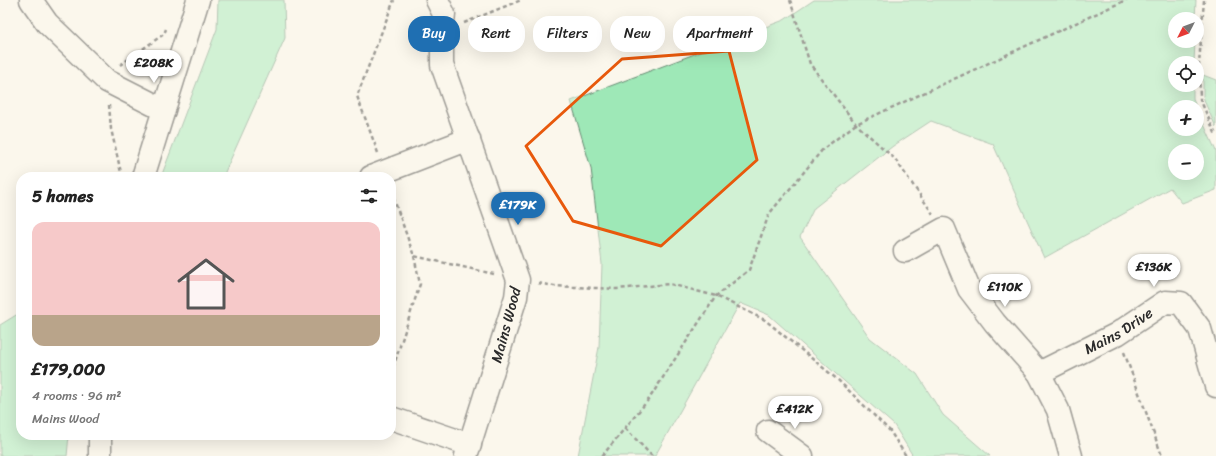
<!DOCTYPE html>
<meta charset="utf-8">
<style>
body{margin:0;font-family:Sriracha,sans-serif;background:#f6f6f6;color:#222;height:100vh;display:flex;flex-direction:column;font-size:15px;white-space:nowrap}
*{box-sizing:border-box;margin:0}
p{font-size:13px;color:#767676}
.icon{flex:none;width:22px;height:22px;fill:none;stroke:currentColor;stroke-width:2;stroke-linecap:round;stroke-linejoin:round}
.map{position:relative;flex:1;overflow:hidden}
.side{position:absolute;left:16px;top:172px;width:380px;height:268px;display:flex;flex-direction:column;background:#fff;border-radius:16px;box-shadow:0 4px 16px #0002}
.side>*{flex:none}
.guide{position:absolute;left:408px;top:16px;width:380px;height:36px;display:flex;gap:8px}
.needle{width:26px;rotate:228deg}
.buttons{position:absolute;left:1168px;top:12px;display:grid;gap:8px}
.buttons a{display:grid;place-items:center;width:36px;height:36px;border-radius:50%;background:#fff;box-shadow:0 4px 16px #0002;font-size:20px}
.price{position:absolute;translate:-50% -34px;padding:0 9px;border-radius:14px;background:#fff;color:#222;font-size:13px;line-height:26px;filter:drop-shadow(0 1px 2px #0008)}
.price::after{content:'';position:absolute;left:50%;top:24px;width:12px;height:9px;margin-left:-6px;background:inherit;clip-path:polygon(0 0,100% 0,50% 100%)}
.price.on{background:#1f6fb2;color:#fff}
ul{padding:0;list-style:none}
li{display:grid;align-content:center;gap:8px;height:212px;padding:0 16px}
li span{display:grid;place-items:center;height:124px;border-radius:12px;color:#555}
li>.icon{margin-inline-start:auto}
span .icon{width:72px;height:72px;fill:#fffc;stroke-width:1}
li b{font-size:17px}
h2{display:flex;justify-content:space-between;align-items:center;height:48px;padding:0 16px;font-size:17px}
.chip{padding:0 14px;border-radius:16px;background:#fff;box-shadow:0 4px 16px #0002;font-size:14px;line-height:36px}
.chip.on{background:#1f6fb2;color:#fff}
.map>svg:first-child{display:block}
.green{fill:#9ee8b7;stroke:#648a71;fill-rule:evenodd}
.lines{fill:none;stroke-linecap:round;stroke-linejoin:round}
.minor-casing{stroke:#2b2b2b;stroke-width:25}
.tertiary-casing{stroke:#2b2b2b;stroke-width:25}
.path{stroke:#2b2b2b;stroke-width:2.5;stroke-dasharray:4 3;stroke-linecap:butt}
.minor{stroke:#fbf7ec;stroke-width:22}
.tertiary{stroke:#fbf7ec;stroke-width:22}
.marked{fill:none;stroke:#e8590c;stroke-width:3;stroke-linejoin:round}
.labels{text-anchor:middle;stroke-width:4;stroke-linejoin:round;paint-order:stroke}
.street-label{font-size:15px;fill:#2b2b2b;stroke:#fbf7ec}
</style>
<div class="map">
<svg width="1216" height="456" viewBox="0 0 1216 456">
<rect width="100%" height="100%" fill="#fbf7ec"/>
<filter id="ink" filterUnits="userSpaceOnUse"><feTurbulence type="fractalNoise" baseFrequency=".025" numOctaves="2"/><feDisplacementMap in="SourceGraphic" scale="8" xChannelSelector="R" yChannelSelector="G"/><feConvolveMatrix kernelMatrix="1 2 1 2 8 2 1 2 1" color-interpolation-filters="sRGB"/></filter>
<g filter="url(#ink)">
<g class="green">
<polygon points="218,0 284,0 285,38 225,172 227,177 161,177 217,29"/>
<path d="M814 0H1196L1195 19H1175V41H1195L1194 63H1175V85H1193V99L1196 107H1175V129H1197V109L1216 151V190L1182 203 1170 188 1044 258 993 144 931 121 893 146 814 208 800 237 870 338 917 374 943 415 990 456H913L894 425 769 315 740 303 655 456H578L599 347 602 264 591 168 571 101 784 20ZM1175 151H1197V173H1175Z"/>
<polygon points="1203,75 1216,80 1216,127 1206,105 1203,96"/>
<polygon points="21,312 21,435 69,435 67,456 0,456 0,325"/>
</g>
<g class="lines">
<defs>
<g id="minor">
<polyline points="437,0 444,14 442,32 442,65 518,280 516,297 466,456"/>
<polyline points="371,177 469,139"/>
<polyline points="905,251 944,229 969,289 995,323 1039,373 1058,410 1071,456"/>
<path id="s1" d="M1039 373 1117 334 1165 302 1181 303 1200 329 1216 386"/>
<polyline points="391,418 470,445"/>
<polyline points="768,431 802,456"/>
</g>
<g id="tertiary">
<polyline points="31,0 47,23 107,81 164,110"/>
<polyline points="143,177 198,0"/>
<polyline points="100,435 100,456"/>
</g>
</defs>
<use href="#minor" class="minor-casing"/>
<use href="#tertiary" class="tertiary-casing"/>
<g class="path">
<polyline points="790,0 810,64 856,124 895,159 933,214"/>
<polyline points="1204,0 1199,64 1200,99 1216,135"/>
<polyline points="464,23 521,0"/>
<polyline points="120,65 164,34 166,29"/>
<polyline points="109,105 111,129 122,177"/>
<polyline points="378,153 357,96 394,0"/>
<polyline points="391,191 414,256 494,274"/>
<polyline points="538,283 554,286 617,289 670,284 716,296 765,320 838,380 890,431 906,456"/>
<polyline points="1124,352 1162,456"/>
<polyline points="391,374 420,284 414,256"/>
<polyline points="625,428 652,456"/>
<polyline points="602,456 649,399 716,296 749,270 769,214 823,149 856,124 1126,0"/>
</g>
<use href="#minor" class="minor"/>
<use href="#tertiary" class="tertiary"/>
</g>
</g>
<path d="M0 0H1216V456H0ZM729 51 757 160 661 246 573 221 526 146 622 59Z" fill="#fbf7ec" fill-opacity=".55" fill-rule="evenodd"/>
<path class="marked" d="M729 51 757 160 661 246 573 221 526 146 622 59Z"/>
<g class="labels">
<g class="street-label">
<text transform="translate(506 325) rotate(-75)" y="5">Mains Wood</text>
<text dy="5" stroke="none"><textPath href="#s1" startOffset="90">Mains Drive</textPath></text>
</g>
</g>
</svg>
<div class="buttons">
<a><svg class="needle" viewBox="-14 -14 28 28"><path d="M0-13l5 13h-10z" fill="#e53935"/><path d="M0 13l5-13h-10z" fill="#767676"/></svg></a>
<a><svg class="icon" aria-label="locate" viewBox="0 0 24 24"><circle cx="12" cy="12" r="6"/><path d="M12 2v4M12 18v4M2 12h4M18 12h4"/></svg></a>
<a>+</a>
<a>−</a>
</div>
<b class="price" style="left:154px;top:84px">£208K</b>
<b class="price on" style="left:518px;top:226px">£179K</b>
<b class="price" style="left:1154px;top:288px">£136K</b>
<b class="price" style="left:1005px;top:308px">£110K</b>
<b class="price" style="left:795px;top:430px">£412K</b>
<div class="guide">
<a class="chip on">Buy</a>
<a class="chip">Rent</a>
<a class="chip">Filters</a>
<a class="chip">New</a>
<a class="chip">Apartment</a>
</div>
<section class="side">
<h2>5 homes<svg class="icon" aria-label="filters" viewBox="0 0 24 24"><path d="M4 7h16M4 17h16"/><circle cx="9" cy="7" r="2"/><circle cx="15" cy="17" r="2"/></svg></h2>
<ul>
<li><span style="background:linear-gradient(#f6c9c9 75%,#b9a48a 0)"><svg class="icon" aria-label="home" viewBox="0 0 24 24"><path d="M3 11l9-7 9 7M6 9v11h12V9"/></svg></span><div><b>£179,000</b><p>4 rooms · 96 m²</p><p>Mains Wood</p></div></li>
</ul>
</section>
</div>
